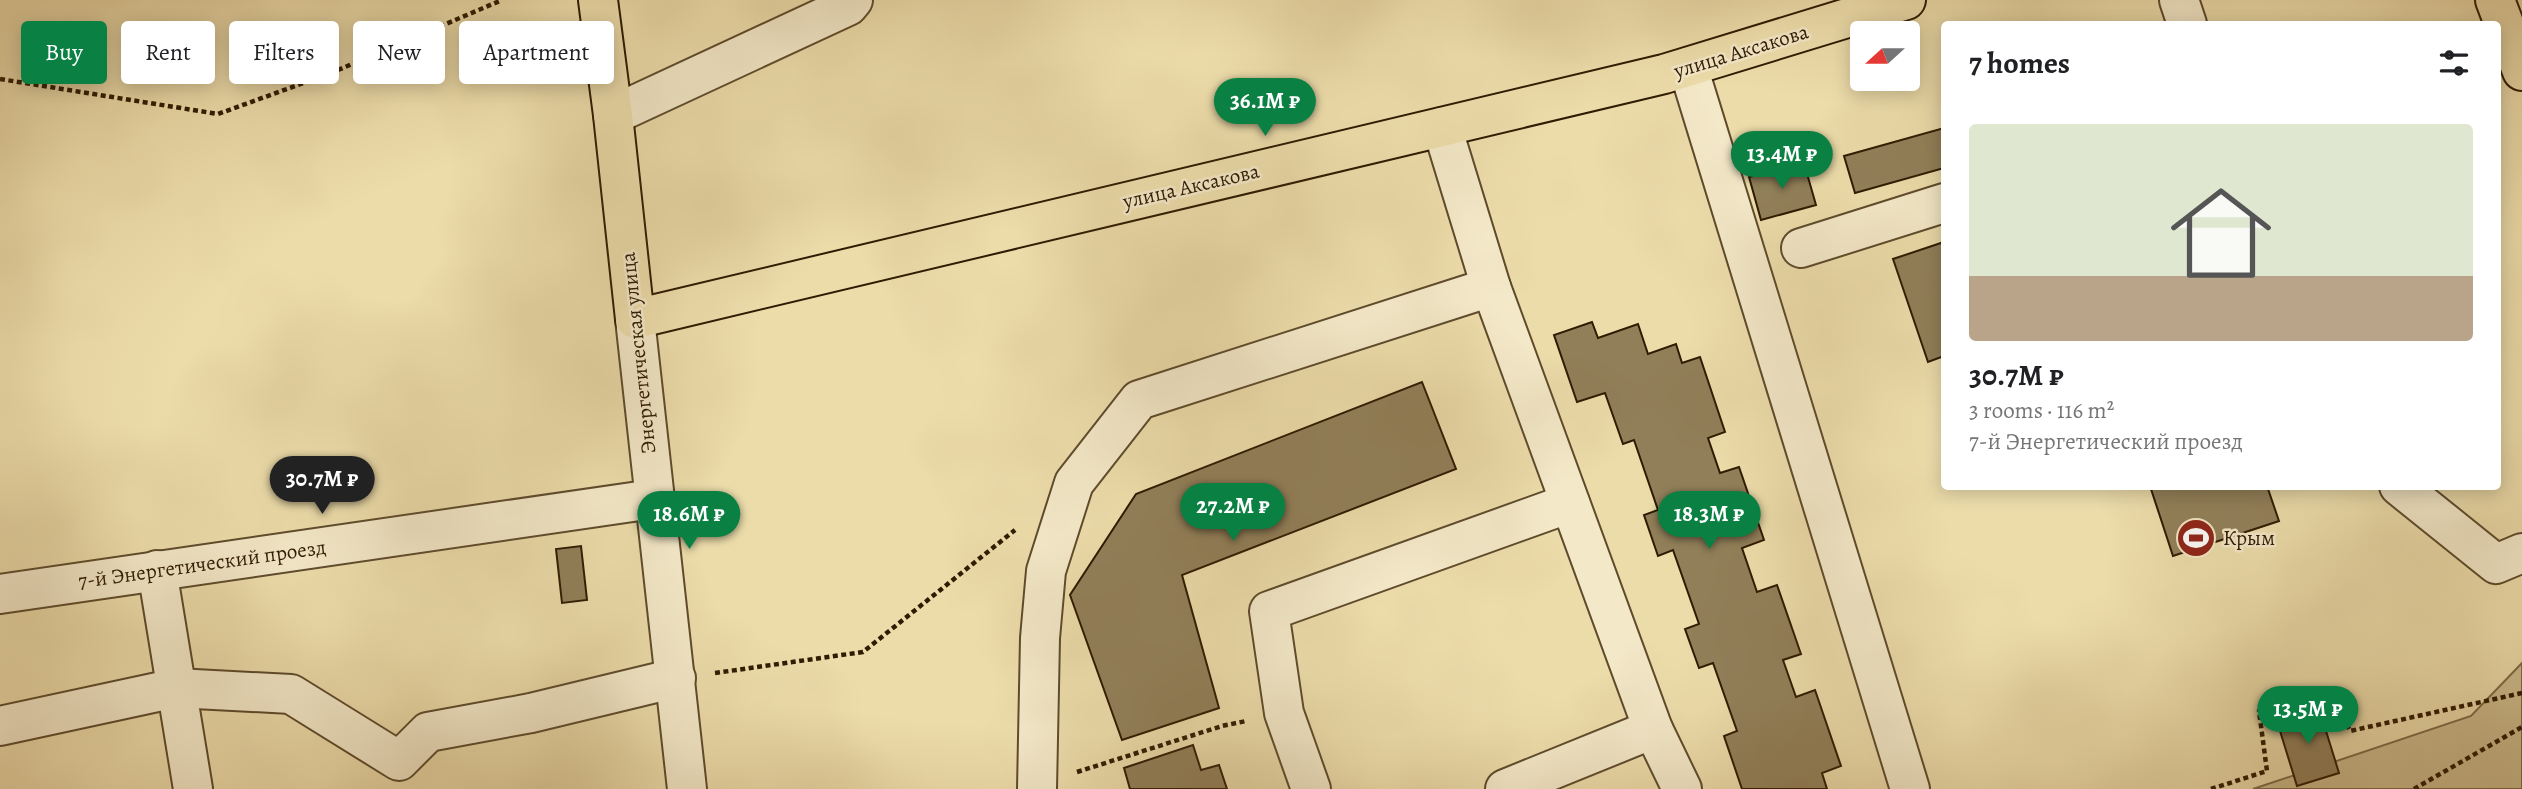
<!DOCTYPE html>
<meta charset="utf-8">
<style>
body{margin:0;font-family:Alegreya,serif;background:#f6f6f6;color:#202124;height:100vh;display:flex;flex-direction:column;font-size:26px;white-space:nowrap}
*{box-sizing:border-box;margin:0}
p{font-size:23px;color:#757577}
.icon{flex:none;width:38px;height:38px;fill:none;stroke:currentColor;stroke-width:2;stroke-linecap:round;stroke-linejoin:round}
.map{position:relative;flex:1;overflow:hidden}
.details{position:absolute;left:1941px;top:21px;width:560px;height:469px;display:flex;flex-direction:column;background:#fff;border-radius:7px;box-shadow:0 4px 18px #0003}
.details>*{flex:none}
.top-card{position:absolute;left:21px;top:21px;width:665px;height:63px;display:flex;gap:14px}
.needle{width:46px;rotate:249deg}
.controls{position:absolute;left:1850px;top:21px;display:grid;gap:14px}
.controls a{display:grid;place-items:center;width:70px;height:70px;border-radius:7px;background:#fff;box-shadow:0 4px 18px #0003;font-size:35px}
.price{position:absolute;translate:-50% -60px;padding:0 16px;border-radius:24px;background:#0b8043;color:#fff;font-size:23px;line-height:46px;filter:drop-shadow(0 2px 4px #0008)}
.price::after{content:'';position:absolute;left:50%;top:42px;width:21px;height:16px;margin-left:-10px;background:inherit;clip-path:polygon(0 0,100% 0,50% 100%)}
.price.current{background:#222;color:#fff}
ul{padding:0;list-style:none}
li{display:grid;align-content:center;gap:14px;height:371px;padding:0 28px}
li span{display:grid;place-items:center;height:217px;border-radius:7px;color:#555}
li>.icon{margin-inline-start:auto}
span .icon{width:126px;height:126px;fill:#fffc;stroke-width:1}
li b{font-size:30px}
h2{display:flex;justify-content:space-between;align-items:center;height:84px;padding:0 28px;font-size:30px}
.tag{padding:0 24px;border-radius:7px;background:#fff;box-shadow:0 4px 18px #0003;font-size:24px;line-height:63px}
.tag.current{background:#0b8043;color:#fff}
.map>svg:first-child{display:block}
.green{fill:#ccbb8d;stroke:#7e6b48;stroke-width:2}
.building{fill:#917f59;stroke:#2f1b02;stroke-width:2}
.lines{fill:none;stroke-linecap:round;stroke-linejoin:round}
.minor-casing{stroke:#5e4b2c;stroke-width:42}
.major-casing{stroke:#2f1b02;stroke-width:42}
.path{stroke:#2f1b02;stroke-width:4.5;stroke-dasharray:5 3.5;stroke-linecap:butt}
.minor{stroke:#f3e8c8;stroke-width:38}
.major{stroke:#ecdcaa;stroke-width:38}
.labels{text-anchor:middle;stroke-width:5;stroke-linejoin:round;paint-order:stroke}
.street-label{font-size:21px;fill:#2f1b02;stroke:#f3e8c8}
.poi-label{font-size:21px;fill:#2f1b02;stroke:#f3e8c8;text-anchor:start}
</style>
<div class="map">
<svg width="2522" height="789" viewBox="0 0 2522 789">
<rect width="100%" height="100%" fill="#ecdcaa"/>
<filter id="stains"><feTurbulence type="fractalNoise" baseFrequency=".00286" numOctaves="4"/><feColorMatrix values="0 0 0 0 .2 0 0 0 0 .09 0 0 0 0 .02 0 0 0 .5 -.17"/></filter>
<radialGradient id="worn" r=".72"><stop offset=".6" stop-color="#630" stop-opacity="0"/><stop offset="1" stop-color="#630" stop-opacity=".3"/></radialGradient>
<polygon class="green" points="2522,663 2522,789 2253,789 2471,716"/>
<g class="building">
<polygon points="1944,128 1944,168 1855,193 1844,156"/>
<polygon points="1804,163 1816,205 1761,220 1749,177"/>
<polygon points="1944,242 1944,356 1928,362 1893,259"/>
<polygon points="1592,322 1598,338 1638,324 1648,354 1676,344 1682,363 1700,357 1725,432 1708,438 1720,473 1739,467 1764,540 1742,548 1757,592 1777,585 1801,654 1783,660 1796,697 1815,690 1841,766 1822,773 1827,789 1742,789 1724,736 1737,731 1713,663 1699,668 1685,629 1699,624 1673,550 1658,556 1644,515 1658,510 1634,440 1623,444 1605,393 1577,402 1554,335"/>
<polygon points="1422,382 1456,469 1182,575 1219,708 1122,740 1070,595 1136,494"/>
<polygon points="2150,486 2267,486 2279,521 2173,556"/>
<polygon points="581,546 587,600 562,603 556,549"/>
<polygon points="2318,705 2339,773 2297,786 2276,718"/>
<polygon points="1193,745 1201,770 1219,765 1227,789 1130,789 1124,768"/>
</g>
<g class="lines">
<defs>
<g id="minor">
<polyline points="2179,0 2187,24"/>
<polyline points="1688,67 1910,789"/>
<polyline points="613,115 848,6 853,0"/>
<polyline points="1801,248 1944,203"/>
<polyline points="1491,287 1653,729 1682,789"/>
<path d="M635 319C651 476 671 632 687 789"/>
<polyline points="2399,486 2496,564 2522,553"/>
<polyline points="157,570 193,789"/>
<polyline points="0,594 653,499"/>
<polyline points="0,726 176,688 291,694 399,761 428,732 531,713 676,678"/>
<polyline points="1037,789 1040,638 1046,571 1074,483 1139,400 1491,287 1442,127"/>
<polyline points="1311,789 1284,713 1269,611 1570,503"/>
<polyline points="1505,789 1653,729"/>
</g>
<g id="major">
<polyline points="598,0 613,115 635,319 1664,74 1906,0"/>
<polyline points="2495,0 2522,71"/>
</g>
</defs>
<use href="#minor" class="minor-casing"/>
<use href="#major" class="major-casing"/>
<g class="path">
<polyline points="0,79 218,114 331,73 502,0"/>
<polyline points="715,673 863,652 1015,530"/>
<polyline points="1077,772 1222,726 1246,721"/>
<polyline points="2211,789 2267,771 2259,711 2330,692 2350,731 2522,693"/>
<polyline points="2414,789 2522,727"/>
</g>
<use href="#minor" class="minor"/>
<use href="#major" class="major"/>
</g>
<defs>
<symbol id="stadium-disc" viewBox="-11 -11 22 22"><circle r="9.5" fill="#8f2418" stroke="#f3e8c8"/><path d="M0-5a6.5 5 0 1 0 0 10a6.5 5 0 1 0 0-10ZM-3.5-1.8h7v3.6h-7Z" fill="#fff"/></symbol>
</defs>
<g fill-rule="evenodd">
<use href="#stadium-disc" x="2174" y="516" width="44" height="44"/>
</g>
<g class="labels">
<g class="street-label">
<text transform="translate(1741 51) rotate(-17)" y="7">улица Аксакова</text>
<text transform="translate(1191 186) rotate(-13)" y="7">улица Аксакова</text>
<text transform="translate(638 353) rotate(-96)" y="7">Энергетическая улица</text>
<text transform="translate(202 564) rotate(-8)" y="7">7-й Энергетический проезд</text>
</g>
<g class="poi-label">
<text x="2223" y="545">Крым</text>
</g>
</g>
<rect width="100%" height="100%" filter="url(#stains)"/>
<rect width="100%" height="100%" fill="url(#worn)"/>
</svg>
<div class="controls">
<a><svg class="needle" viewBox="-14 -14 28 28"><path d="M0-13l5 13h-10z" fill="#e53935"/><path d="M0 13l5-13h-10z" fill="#757577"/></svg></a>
</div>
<b class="price" style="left:1265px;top:138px">36.1M ₽</b>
<b class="price" style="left:1782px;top:191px">13.4M ₽</b>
<b class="price current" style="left:322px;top:516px">30.7M ₽</b>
<b class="price" style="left:1233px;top:543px">27.2M ₽</b>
<b class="price" style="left:689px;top:551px">18.6M ₽</b>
<b class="price" style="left:1709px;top:551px">18.3M ₽</b>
<b class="price" style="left:2308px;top:746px">13.5M ₽</b>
<div class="top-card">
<a class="tag current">Buy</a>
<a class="tag">Rent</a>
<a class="tag">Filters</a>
<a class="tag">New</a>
<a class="tag">Apartment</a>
</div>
<section class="details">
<h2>7 homes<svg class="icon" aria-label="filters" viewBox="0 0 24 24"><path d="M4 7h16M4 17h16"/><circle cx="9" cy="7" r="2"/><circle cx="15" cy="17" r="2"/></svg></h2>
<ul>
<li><span style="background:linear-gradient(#dfe7d0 70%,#b9a48a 0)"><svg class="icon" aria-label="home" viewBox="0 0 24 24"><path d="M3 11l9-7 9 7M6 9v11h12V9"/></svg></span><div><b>30.7M ₽</b><p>3 rooms · 116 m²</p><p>7-й Энергетический проезд</p></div></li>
</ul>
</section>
</div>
